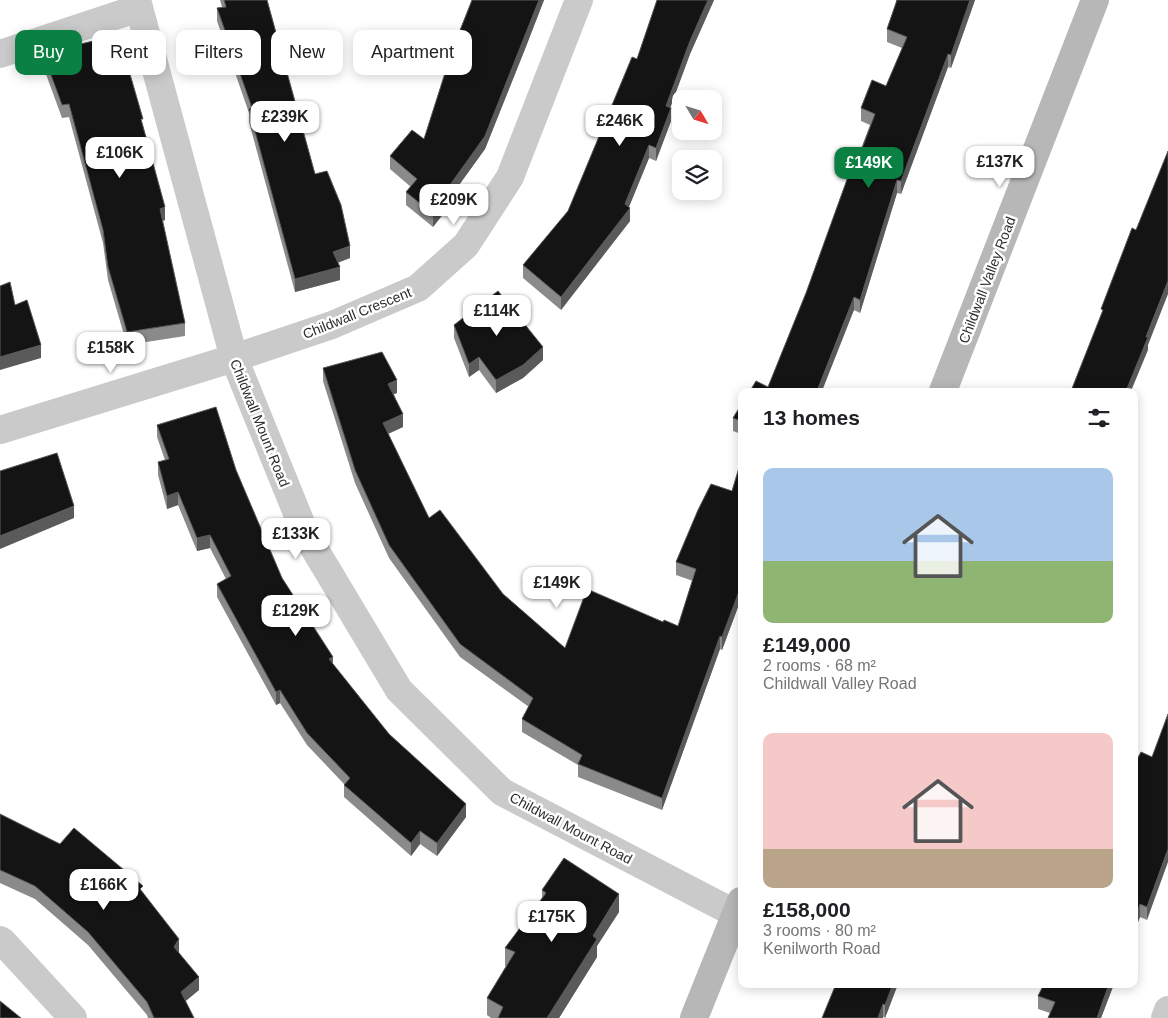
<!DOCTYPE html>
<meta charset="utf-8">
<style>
body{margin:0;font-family:Helvetica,sans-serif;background:#f6f6f6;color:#202124;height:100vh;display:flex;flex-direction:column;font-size:19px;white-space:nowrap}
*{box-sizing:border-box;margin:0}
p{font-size:16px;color:#757577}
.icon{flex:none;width:28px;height:28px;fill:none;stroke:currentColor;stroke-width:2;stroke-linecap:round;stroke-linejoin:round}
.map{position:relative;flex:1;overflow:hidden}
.drawer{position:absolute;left:738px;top:388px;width:400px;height:600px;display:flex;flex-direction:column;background:#fff;border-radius:10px;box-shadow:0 2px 12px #0003}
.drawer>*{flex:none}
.hud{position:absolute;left:15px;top:30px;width:475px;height:45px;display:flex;gap:10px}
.needle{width:32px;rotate:128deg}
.buttons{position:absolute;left:672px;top:90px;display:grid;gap:10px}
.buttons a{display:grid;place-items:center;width:50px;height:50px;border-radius:10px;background:#fff;box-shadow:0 2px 12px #0003;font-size:25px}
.price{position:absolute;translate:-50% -42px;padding:0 11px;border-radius:10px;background:#fff;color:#222;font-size:16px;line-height:32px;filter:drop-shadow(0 1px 2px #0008)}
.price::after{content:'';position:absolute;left:50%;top:30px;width:15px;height:11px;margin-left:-8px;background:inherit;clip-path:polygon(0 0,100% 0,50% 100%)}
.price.selected{background:#0b8043;color:#fff}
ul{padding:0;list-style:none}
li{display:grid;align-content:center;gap:10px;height:265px;padding:0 25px}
li span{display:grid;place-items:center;height:155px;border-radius:10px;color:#555}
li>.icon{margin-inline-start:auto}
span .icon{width:90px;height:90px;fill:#fffc;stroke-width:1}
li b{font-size:21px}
h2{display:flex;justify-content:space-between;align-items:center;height:60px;padding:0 25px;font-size:21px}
.pill{padding:0 18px;border-radius:10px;background:#fff;box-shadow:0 2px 12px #0003;font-size:18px;line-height:45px}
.pill.selected{background:#0b8043;color:#fff}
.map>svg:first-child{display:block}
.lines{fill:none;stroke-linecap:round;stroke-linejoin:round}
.street{stroke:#cacaca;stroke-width:28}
.secondary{stroke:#b7b7b7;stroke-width:28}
.wall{fill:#8a8a8a}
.shaded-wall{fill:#5a5a5a}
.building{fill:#141414;stroke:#5a5a5a}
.labels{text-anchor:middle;stroke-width:5;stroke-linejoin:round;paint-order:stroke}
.street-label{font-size:14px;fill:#2d2d2d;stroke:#fff}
</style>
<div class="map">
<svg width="1168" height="1018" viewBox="0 0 1168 1018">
<rect width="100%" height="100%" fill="#fff"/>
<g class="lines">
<g class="street">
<polyline points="137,0 234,358 305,533 399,690 502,792 736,914"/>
<polyline points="0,54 139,8"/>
<polyline points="0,430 234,358 332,325 418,288 466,245 510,177 579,0"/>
<polyline points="0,940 3,942 73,1018"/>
<polyline points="1165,1018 1168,1010"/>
</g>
<g class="secondary">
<polyline points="943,391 1095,0"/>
<polyline points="694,1018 741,901"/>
</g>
</g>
<g class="wall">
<polygon points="220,0 267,0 315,174 350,258 338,263 340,280 295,292 249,122 249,113 217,21 217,8 222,7"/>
<polygon points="472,0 544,0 525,49 485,149 454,192 454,200 433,227 406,205 406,192 411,187 390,169 390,156 424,139"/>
<polygon points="657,0 714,0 690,54 670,108 671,121 656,161 649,158 629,207 630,221 561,310 523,278 523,265 568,211 637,59"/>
<polygon points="896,0 975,0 951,68 948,67 901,194 897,193 860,313 854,310 768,387 806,293 870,125 861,121 861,108 886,86 902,48 887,42 887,29 896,5"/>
<polygon points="43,53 143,127 165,220 162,221 185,323 185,336 127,345 108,280 103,243 69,117 62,118 43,66"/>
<polygon points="454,325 543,360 523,378 496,393 479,370 469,377 454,338"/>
<polygon points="323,368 397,393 394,394 403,427 388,434 429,518 503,594 565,648 663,622 678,626 693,581 676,575 676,562 732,491 741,461 741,599 722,650 720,649 662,810 578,777 578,765 522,732 522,719 529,707 460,657 389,558 355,483 323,381"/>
<polygon points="741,405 741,434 733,431 733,418"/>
<polygon points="157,425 236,470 282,578 333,664 389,734 466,817 437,856 420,844 411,856 344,797 344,784 307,745 280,703 276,705 217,597 217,584 226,579 210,548 197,551 178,505 167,509 158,475 158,462 165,460 157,437"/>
<polygon points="1152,757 1147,920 1140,917 1134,932 1134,765"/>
<polygon points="0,814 143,892 179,952 199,990 185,1001 194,1018 148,1018 147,1015 88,945 35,899 0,883"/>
<polygon points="542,890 619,912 597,946 597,957 559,1018 491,1018 487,1015 487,998 506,966 505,966 505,948 542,899"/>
<polygon points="836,984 898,984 885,1018"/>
<polygon points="1114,984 1101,1018 1048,1018 1050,1013 1038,1009 1038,996"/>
</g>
<g class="shaded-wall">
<polygon points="539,0 544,0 525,49 485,149 454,192 454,200 433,227 433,214"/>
<polygon points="708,0 714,0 690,54 666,119 666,106 690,41"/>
<polygon points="970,0 975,0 951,68 951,55"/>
<polygon points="948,54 948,67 901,194 901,181"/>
<polygon points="671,108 671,121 656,161 656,148"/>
<polygon points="649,145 649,158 626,214 630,208 630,221 561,310 561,297 625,204"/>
<polygon points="897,180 897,193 860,313 860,300"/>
<polygon points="165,207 165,220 160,222 160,209"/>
<polygon points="350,246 350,258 333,264 333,252"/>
<polygon points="340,267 340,280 295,292 295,279"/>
<polygon points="1168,281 1168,294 1148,345 1148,350 1131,391 1126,391 1146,337"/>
<polygon points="854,297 854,310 822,391 817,391"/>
<polygon points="41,345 41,358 0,370 0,357"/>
<polygon points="543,347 543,360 523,378 496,393 496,380"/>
<polygon points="479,357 479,370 469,377 469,364"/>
<polygon points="397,380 397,393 388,396 388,384"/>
<polygon points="403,414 403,427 383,436 383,423"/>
<polygon points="178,492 178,505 167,509 167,496"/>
<polygon points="74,506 74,518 0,549 0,536"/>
<polygon points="210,535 210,548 197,551 197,538"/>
<polygon points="741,586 741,599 722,650 722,637"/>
<polygon points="720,636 720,649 662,810 662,798"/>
<polygon points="333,657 333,670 329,659"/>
<polygon points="280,690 280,703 276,705 276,692"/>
<polygon points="466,804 466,817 437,856 437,843"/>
<polygon points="420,831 420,844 411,856 411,843"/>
<polygon points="1168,849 1168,862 1147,920 1147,907"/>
<polygon points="619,894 619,912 597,946 597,957 559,1018 547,1018 593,936"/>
<polygon points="1140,904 1140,917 1134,932 1134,920"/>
<polygon points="179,939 179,952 174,960 174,947"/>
<polygon points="199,977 199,990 181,1005 181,992"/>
<polygon points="893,984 898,984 885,1018 885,1005"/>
<polygon points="1109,984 1114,984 1101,1018 1097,1018"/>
<polygon points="883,1004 883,1018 878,1018"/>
</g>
<g class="building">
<polygon points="224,0 267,0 315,174 327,171 341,205 350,246 333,252 340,267 295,279 249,109 252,108 217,8 226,7"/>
<polygon points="472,0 539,0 485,136 450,185 454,187 433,214 406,192 417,179 390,156 412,130 424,139 453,48"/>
<polygon points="657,0 708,0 690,41 666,106 671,108 656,148 649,145 625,204 630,208 561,297 523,265 568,211 632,57 637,59"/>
<polygon points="897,0 970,0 951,55 948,54 901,181 897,180 860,300 854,297 817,391 750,391 756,381 768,387 806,293 849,174 852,175 875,114 861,108 872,80 886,86 907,37 887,29"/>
<polygon points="114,36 119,51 123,50 143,119 141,119 165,207 160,209 185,323 127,332 108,267 103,230 69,104 62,105 43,53"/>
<polygon points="1168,151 1168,281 1146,337 1148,337 1126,391 1071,391 1103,310 1101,309 1132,228 1136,230"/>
<polygon points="10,282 15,305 27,300 41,345 0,357 0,286"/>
<polygon points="498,291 543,347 523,365 496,380 479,357 469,364 454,325"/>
<polygon points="382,352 397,380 388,384 403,414 383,423 429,518 440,510 503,594 565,648 587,589 663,622 664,620 678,626 696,569 676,562 698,510 711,484 732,491 741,461 741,586 722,637 720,636 662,798 578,764 582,755 522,719 533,698 460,644 389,545 355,470 323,368"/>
<polygon points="741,405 741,421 733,418"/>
<polygon points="216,407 236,470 282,578 333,657 329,659 389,734 466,804 437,843 420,831 411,843 344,785 350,778 307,733 280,690 276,692 217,584 231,576 210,535 197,538 178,492 167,496 158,462 169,459 157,425"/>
<polygon points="57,453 74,506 0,536 0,471"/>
<polygon points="1168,714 1168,849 1147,907 1140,904 1134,920 1134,765 1141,752 1152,757"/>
<polygon points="0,814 60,844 74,828 143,886 140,889 179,939 174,947 199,977 181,992 194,1018 154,1018 147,1002 88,932 35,886 0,870"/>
<polygon points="564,858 619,894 593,936 597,939 547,1018 498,1018 503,1007 487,998 515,952 505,948 546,893 542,890"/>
<polygon points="836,984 893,984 885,1005 883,1004 878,1018 822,1018"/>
<polygon points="1044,984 1109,984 1097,1018 1048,1018 1055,1002 1038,996"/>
<polygon points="0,1001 21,1018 0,1018"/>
</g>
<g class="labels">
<g class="street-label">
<text transform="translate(987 280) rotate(-69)" y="5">Childwall Valley Road</text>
<text transform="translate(357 313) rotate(-22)" y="5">Childwall Crescent</text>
<text transform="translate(260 423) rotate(68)" y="5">Childwall Mount Road</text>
<text transform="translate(571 828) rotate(28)" y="5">Childwall Mount Road</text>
</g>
</g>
</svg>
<div class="buttons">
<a><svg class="needle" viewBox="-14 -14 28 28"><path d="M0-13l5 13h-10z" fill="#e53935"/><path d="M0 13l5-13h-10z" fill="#757577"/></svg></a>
<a><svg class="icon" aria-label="layers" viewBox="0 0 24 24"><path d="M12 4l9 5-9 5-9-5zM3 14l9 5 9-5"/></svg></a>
</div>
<b class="price" style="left:285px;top:143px">£239K</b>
<b class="price" style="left:620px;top:147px">£246K</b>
<b class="price" style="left:120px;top:179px">£106K</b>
<b class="price" style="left:1000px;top:188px">£137K</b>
<b class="price selected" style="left:869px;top:189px">£149K</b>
<b class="price" style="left:454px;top:226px">£209K</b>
<b class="price" style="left:497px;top:337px">£114K</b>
<b class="price" style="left:111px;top:374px">£158K</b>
<b class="price" style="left:296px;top:560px">£133K</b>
<b class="price" style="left:557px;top:609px">£149K</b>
<b class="price" style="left:296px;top:637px">£129K</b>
<b class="price" style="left:104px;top:911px">£166K</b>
<b class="price" style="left:552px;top:943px">£175K</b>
<div class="hud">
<a class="pill selected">Buy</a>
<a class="pill">Rent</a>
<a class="pill">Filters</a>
<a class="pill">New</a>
<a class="pill">Apartment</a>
</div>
<section class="drawer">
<h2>13 homes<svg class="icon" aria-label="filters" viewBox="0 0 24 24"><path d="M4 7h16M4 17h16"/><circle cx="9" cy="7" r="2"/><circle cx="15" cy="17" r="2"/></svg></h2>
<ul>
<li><span style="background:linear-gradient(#a9c7e8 60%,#8fb573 0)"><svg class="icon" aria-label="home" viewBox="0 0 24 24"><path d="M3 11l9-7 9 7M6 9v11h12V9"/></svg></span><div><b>£149,000</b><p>2 rooms · 68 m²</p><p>Childwall Valley Road</p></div></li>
<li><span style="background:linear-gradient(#f6c9c9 75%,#b9a48a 0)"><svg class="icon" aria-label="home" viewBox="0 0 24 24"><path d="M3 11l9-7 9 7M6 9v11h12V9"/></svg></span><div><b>£158,000</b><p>3 rooms · 80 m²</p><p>Kenilworth Road</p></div></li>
</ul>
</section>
</div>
